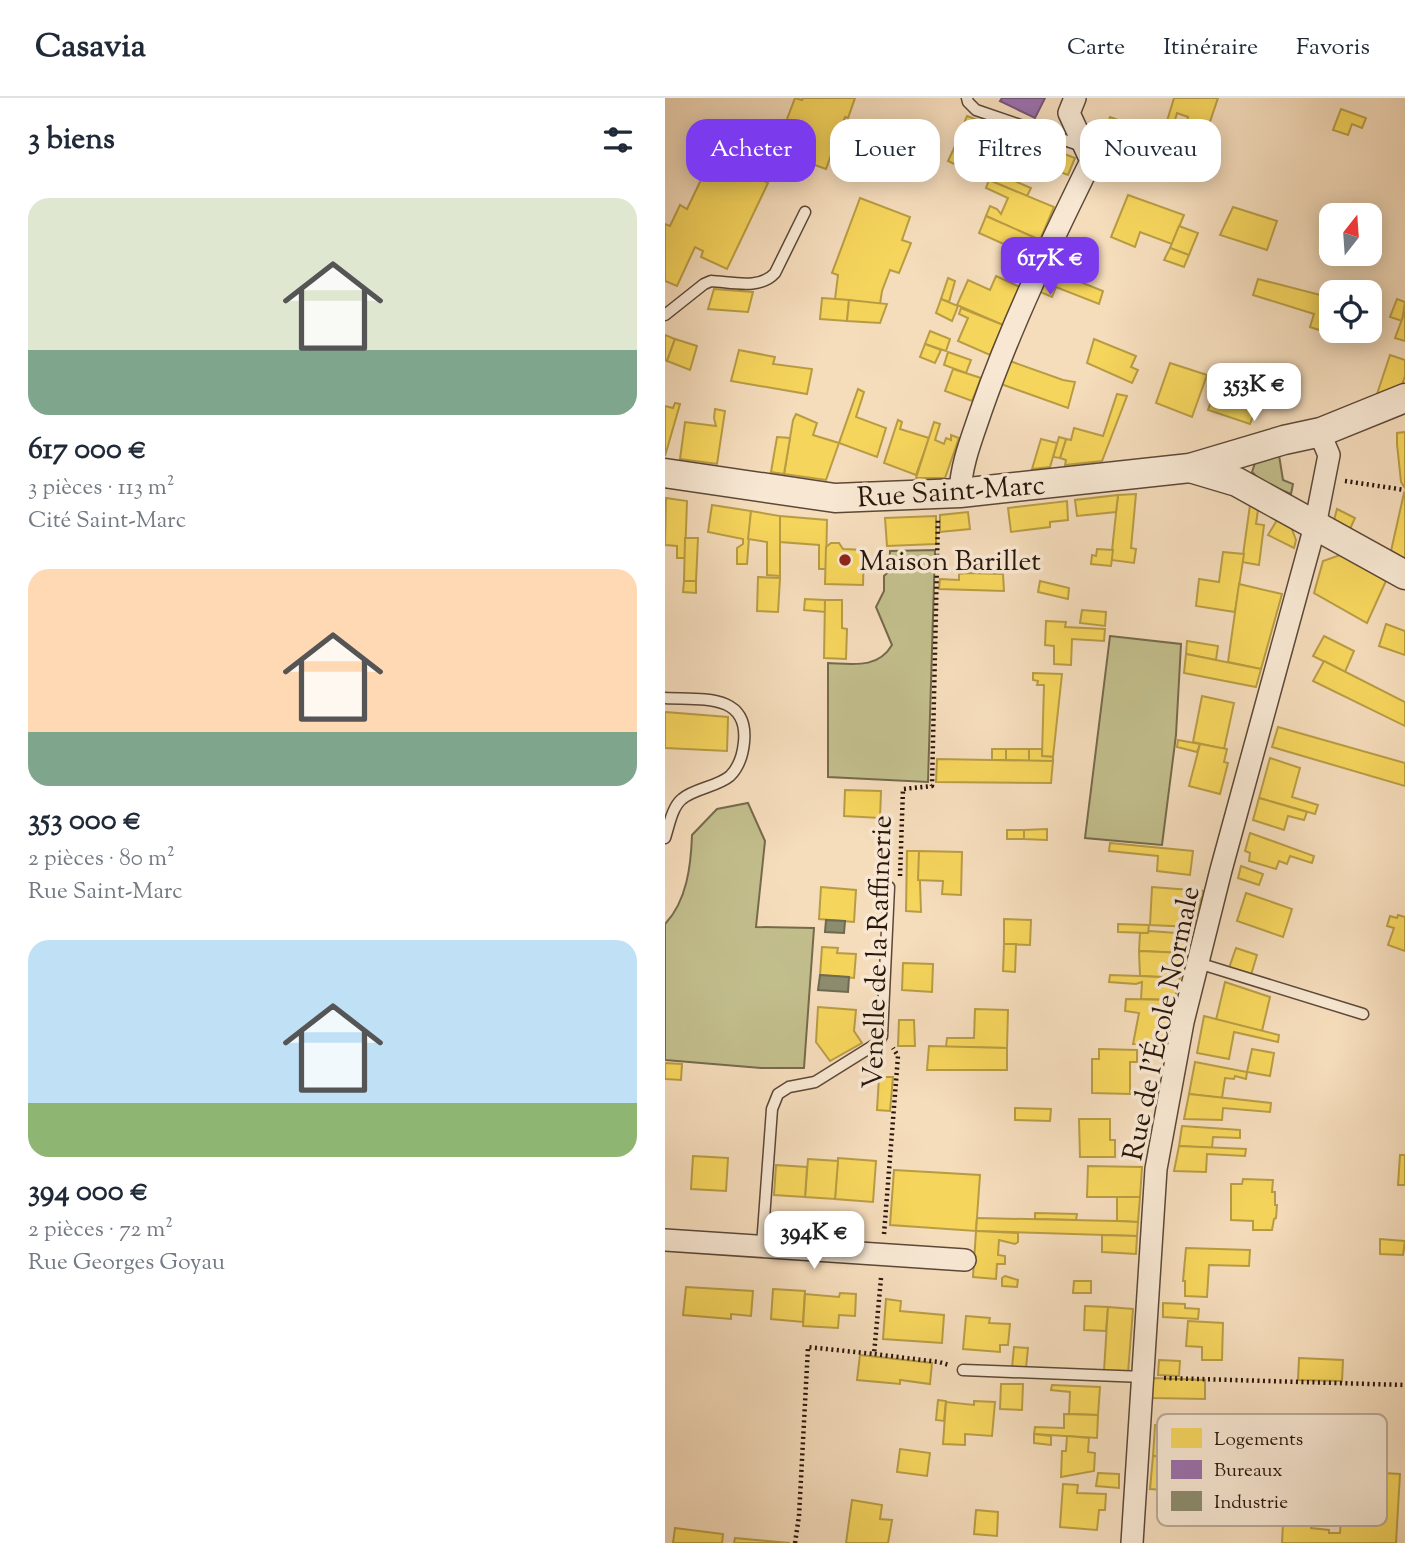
<!DOCTYPE html>
<html lang="fr">
<meta charset="utf-8">
<style>
body{margin:0;font-family:"Sorts Mill Goudy",serif;background:#f6f6f7;color:#1f2937;height:100vh;display:flex;flex-direction:column;font-size:26px;white-space:nowrap}
*{box-sizing:border-box;margin:0}
p{font-size:23px;color:#747a83}
.icon{flex:none;width:38px;height:38px;fill:none;stroke:currentColor;stroke-width:2;stroke-linecap:round;stroke-linejoin:round}
.map{position:relative;flex:1;overflow:hidden}
.drawer{display:flex;flex-direction:column;background:#fff;width:665px}
.drawer>*{flex:none}
.hud{position:absolute;left:21px;top:21px;width:612px;height:63px;display:flex;gap:14px}
.needle{width:46px;rotate:17deg}
.controls{position:absolute;left:654px;top:105px;display:grid;gap:14px}
.controls a{display:grid;place-items:center;width:63px;height:63px;border-radius:14px;background:#fff;box-shadow:0 4px 18px #0003;font-size:35px}
.price{position:absolute;translate:-50% -60px;padding:0 16px;border-radius:14px;background:#fff;color:#222;font-size:23px;line-height:46px;filter:drop-shadow(0 2px 4px #0008)}
.price::after{content:'';position:absolute;left:50%;top:42px;width:21px;height:16px;margin-left:-10px;background:inherit;clip-path:polygon(0 0,100% 0,50% 100%)}
.price.current{background:#7c3aed;color:#fff}
ul{padding:0;list-style:none}
li{display:grid;align-content:center;gap:14px;height:371px;padding:0 28px}
li span{display:grid;place-items:center;height:217px;border-radius:21px;color:#555}
li>.icon{margin-inline-start:auto}
span .icon{width:126px;height:126px;fill:#fffc;stroke-width:1}
li b{font-size:30px}
h2{display:flex;justify-content:space-between;align-items:center;height:84px;padding:0 28px;font-size:30px}
.chip{padding:0 24px;border-radius:21px;background:#fff;box-shadow:0 4px 18px #0003;font-size:24px;line-height:63px}
.chip.current{background:#7c3aed;color:#fff}
header{display:flex;align-items:center;gap:42px;box-sizing:border-box;height:98px;padding:0 35px;background:#fff;border-bottom:2px solid #e0e1e3}
header strong{font-size:33px}
nav{display:flex;gap:38px;margin-inline-start:auto;font-size:24px}
main{display:flex;flex:1;min-height:0}
.map>svg:first-child{display:block}
.green{fill:#c2be8c;stroke:#766a4c;stroke-width:2}
.homes{fill:#f6d55c;stroke:#b89c44;stroke-width:2}
.offices{fill:#9970ab;stroke:#77557b;stroke-width:2}
.industry{fill:#8c8c6e;stroke:#6e6951;stroke-width:2}
.lines{fill:none;stroke-linecap:round;stroke-linejoin:round}
.service-casing{stroke:#5c4838;stroke-width:13}
.minor-casing{stroke:#5c4838;stroke-width:24}
.tertiary-casing{stroke:#5c4838;stroke-width:31}
.path{stroke:#29160c;stroke-width:4.5;stroke-dasharray:2 3.5;stroke-linecap:butt}
.service{stroke:#f8e8d3;stroke-width:10}
.minor{stroke:#f8e8d3;stroke-width:21}
.tertiary{stroke:#f8e8d3;stroke-width:28}
.poi-dot{fill:#8f2418;stroke:#f8e8d3;stroke-width:2.5}
.labels{text-anchor:middle;stroke-width:7;stroke-linejoin:round;paint-order:stroke}
.street-label{font-size:28px;fill:#29160c;stroke:#f8e8d3}
.poi-label{font-size:28px;fill:#29160c;stroke:#f8e8d3;text-anchor:start}
.key{fill:#f8e8d3;stroke:#baa997;stroke-width:2}
.key-label{font-size:19px;fill:#29160c}
</style>
<header>
<strong>Casavia</strong>
<nav><a>Carte</a><a>Itinéraire</a><a>Favoris</a></nav>
</header>
<main>
<section class="drawer">
<h2>3 biens<svg class="icon" aria-label="filters" viewBox="0 0 24 24"><path d="M4 7h16M4 17h16"/><circle cx="9" cy="7" r="2"/><circle cx="15" cy="17" r="2"/></svg></h2>
<ul>
<li><span style="background:linear-gradient(#dfe7d0 70%,#7fa58c 0)"><svg class="icon" aria-label="home" viewBox="0 0 24 24"><path d="M3 11l9-7 9 7M6 9v11h12V9"/></svg></span><div><b>617 000 €</b><p>3 pièces · 113 m²</p><p>Cité Saint-Marc</p></div></li>
<li><span style="background:linear-gradient(#ffd9b3 75%,#7fa58c 0)"><svg class="icon" aria-label="home" viewBox="0 0 24 24"><path d="M3 11l9-7 9 7M6 9v11h12V9"/></svg></span><div><b>353 000 €</b><p>2 pièces · 80 m²</p><p>Rue Saint-Marc</p></div></li>
<li><span style="background:linear-gradient(#bfe0f5 75%,#8fb573 0)"><svg class="icon" aria-label="home" viewBox="0 0 24 24"><path d="M3 11l9-7 9 7M6 9v11h12V9"/></svg></span><div><b>394 000 €</b><p>2 pièces · 72 m²</p><p>Rue Georges Goyau</p></div></li>
</ul>
</section>
<div class="map">
<svg width="740" height="1445" viewBox="0 0 740 1445">
<rect width="100%" height="100%" fill="#f5dcbb"/>
<filter id="stains"><feTurbulence type="fractalNoise" baseFrequency=".00286" numOctaves="4"/><feColorMatrix values="0 0 0 0 .2 0 0 0 0 .09 0 0 0 0 .02 0 0 0 .5 -.17"/></filter>
<radialGradient id="worn" r=".72"><stop offset=".6" stop-color="#630" stop-opacity="0"/><stop offset="1" stop-color="#630" stop-opacity=".3"/></radialGradient>
<g class="green">
<polygon points="614,357 618,382 628,386 626,396 597,384 587,374 590,365"/>
<path d="M270 452 263 684 163 679V565C188 566 213 571 227 547L211 509 219 493V478L224 473 225 453Z"/>
<polygon points="445,538 516,546 511,637 497,747 420,740"/>
<path d="M83 705 100 743 91 829 149 830 139 970H96L0 962V826C22 803 26 767 27 737L52 711Z"/>
</g>
<g class="homes">
<polygon points="130,0 137,2 138,0 190,0 183,20 180,19 161,71 110,53"/>
<polygon points="509,0 553,0 532,62 517,56 520,45 526,47 530,34 520,31 523,19 512,15 509,26 502,23"/>
<polygon points="676,11 701,20 697,30 687,26 683,37 668,32"/>
<polygon points="302,18 323,26 311,54 291,46"/>
<polygon points="445,19 456,23 449,41 439,36"/>
<polygon points="340,33 410,60 403,77 334,50"/>
<polygon points="291,46 314,55 306,74 283,63"/>
<polygon points="59,49 106,66 97,82 103,85 62,171 36,159 38,153 30,149 12,188 0,183 0,126 5,128 15,107 22,111 47,59 52,62"/>
<polygon points="328,74 366,90 362,98 324,82"/>
<polygon points="324,82 389,109 375,142 321,118 325,108 332,111 336,116 343,100 321,90"/>
<polygon points="463,97 519,117 507,146 475,134 470,149 446,139"/>
<polygon points="195,100 245,119 237,142 246,145 234,175 225,172 217,193 215,206 170,201 173,177 167,175"/>
<polygon points="568,109 612,123 602,152 555,137"/>
<polygon points="321,118 375,142 368,159 314,135"/>
<polygon points="514,128 533,135 524,157 505,150"/>
<polygon points="505,150 524,157 519,169 499,162"/>
<polygon points="383,171 438,193 434,206 391,189 387,199 373,193"/>
<polygon points="331,178 355,189 338,227 292,207 303,182 325,192"/>
<polygon points="283,180 290,183 284,204 276,201"/>
<polygon points="593,181 667,200 667,233 685,233 682,241 645,229 649,216 588,197"/>
<polygon points="49,191 88,194 83,214 43,211"/>
<polygon points="157,200 184,202 182,223 155,221"/>
<polygon points="276,201 293,208 287,223 271,215"/>
<polygon points="732,201 740,204 737,223 725,219"/>
<polygon points="184,202 222,206 215,225 182,223"/>
<polygon points="296,210 338,227 325,257 293,243 303,220 294,216"/>
<polygon points="740,213 740,243 730,240"/>
<polygon points="265,233 285,241 281,253 260,246"/>
<polygon points="0,237 10,241 2,263 0,262"/>
<polygon points="10,241 32,248 25,272 2,263"/>
<polygon points="429,241 471,258 466,269 473,272 467,285 422,265"/>
<polygon points="260,246 276,252 270,265 255,259"/>
<polygon points="74,252 110,259 108,266 147,271 142,296 66,283"/>
<polygon points="283,254 306,262 301,275 279,267"/>
<polygon points="725,257 740,262 740,278 737,287 711,299"/>
<polygon points="342,262 398,282 410,284 403,310 333,285"/>
<polygon points="505,265 542,277 527,319 491,305"/>
<polygon points="288,271 316,280 307,303 280,293"/>
<polygon points="554,280 596,294 594,302 552,287"/>
<polygon points="552,287 594,302 585,326 543,312"/>
<polygon points="193,291 199,294 191,319 221,330 212,359 174,345"/>
<polygon points="452,296 462,298 437,363 400,367 401,362 395,360 401,341 406,342 409,330 438,338"/>
<polygon points="10,305 15,306 0,358 0,308 8,310"/>
<polygon points="50,311 60,313 52,366 15,361 20,324 51,328 49,320"/>
<polygon points="131,316 152,325 148,337 174,345 161,382 119,376 128,322"/>
<polygon points="233,322 237,324 235,331 264,340 251,377 219,365"/>
<polygon points="269,324 275,326 270,342 279,346 281,340 286,342 286,337 294,340 280,380 251,380"/>
<polygon points="740,334 740,390 736,384 732,346 732,335"/>
<polygon points="112,339 125,340 119,376 106,374"/>
<polygon points="394,339 401,341 395,360 388,359"/>
<polygon points="376,341 392,345 385,369 367,371"/>
<polygon points="739,395 740,396 740,461 726,453"/>
<polygon points="471,396 466,450 471,451 469,465 446,462 453,397"/>
<polygon points="453,397 451,414 412,418 410,402"/>
<polygon points="1,400 22,403 20,460 12,460 12,448 0,447"/>
<polygon points="402,403 403,422 385,424 385,429 346,434 343,410"/>
<polygon points="47,407 86,413 82,466 72,466 72,450 78,446 78,441 43,434"/>
<polygon points="585,407 593,412 591,426 599,427 594,467 577,464"/>
<polygon points="672,411 690,420 685,431 669,422"/>
<polygon points="86,413 115,418 115,478 102,477 102,444 83,441"/>
<polygon points="303,414 305,431 275,434 275,417"/>
<polygon points="115,418 162,422 161,471 154,471 154,447 115,444"/>
<polygon points="271,418 271,446 222,448 220,420"/>
<polygon points="612,422 626,429 631,442 629,450 603,437"/>
<polygon points="20,440 33,440 31,483 19,483"/>
<polygon points="166,445 174,445 178,451 199,452 198,487 160,486 161,449"/>
<polygon points="432,451 448,452 446,468 426,466 427,457 431,458"/>
<polygon points="558,454 579,456 570,514 531,508 534,481 554,484"/>
<polygon points="675,457 721,483 702,525 649,495 658,463"/>
<polygon points="301,475 338,476 339,493 274,491 275,481 294,482 294,476"/>
<polygon points="93,479 115,480 113,514 92,513"/>
<polygon points="19,483 31,483 31,495 18,494"/>
<polygon points="375,483 404,490 403,501 373,494"/>
<polygon points="574,486 617,496 596,571 563,564"/>
<polygon points="140,501 160,502 160,514 139,512"/>
<polygon points="160,502 177,502 177,530 182,531 181,561 159,560"/>
<polygon points="417,512 441,514 440,528 415,525"/>
<polygon points="381,523 401,524 400,529 440,531 439,543 407,541 406,567 389,566 389,548 380,547"/>
<polygon points="721,526 740,533 740,557 714,548"/>
<polygon points="659,538 689,553 680,574 648,558"/>
<polygon points="522,543 553,548 551,562 521,556"/>
<polygon points="521,556 596,571 591,589 519,575"/>
<polygon points="659,563 740,604 740,628 648,583"/>
<polygon points="368,575 397,576 388,659 377,658 379,587 372,587 373,583 368,582"/>
<polygon points="537,598 569,605 559,651 528,644"/>
<polygon points="0,614 63,619 62,653 0,650"/>
<polygon points="613,629 740,665 740,688 607,649"/>
<polygon points="513,642 535,646 532,654 512,649"/>
<polygon points="535,646 562,651 559,664 563,665 555,696 524,688"/>
<rect x="327" y="651" width="14" height="11"/>
<polygon points="341,651 364,651 364,663 341,662"/>
<polygon points="364,651 377,651 377,658 388,659 388,663 364,663"/>
<polygon points="605,660 635,670 627,699 653,707 650,716 594,700"/>
<polygon points="272,661 388,663 386,685 271,684"/>
<polygon points="180,692 216,693 215,720 179,718"/>
<polygon points="594,700 642,714 639,722 623,718 619,732 588,722"/>
<polygon points="382,731 382,742 359,741 359,732"/>
<rect x="342" y="732" width="17" height="9"/>
<polygon points="585,735 649,758 647,765 625,758 622,766 614,763 611,771 584,763 585,755 580,753"/>
<polygon points="445,745 528,753 525,777 492,773 493,758 444,753"/>
<polygon points="242,753 254,753 256,814 241,813"/>
<polygon points="254,753 297,754 296,797 277,796 278,783 253,782"/>
<polygon points="576,768 598,776 594,787 573,780"/>
<polygon points="156,789 191,792 189,824 154,821"/>
<polygon points="487,789 538,793 528,829 485,827"/>
<polygon points="581,795 627,811 618,839 572,823"/>
<polygon points="733,817 740,819 740,853 723,847 729,830 722,828 725,818 732,820"/>
<polygon points="339,821 366,822 365,847 339,846"/>
<polygon points="453,826 484,827 483,835 453,834"/>
<polygon points="484,833 526,836 521,855 474,853 475,835 483,835"/>
<polygon points="339,846 351,846 350,874 338,873"/>
<polygon points="157,849 173,850 172,855 191,856 189,880 155,877"/>
<polygon points="571,850 592,857 586,877 564,870"/>
<polygon points="474,853 521,855 515,880 475,878"/>
<polygon points="238,865 268,866 267,894 237,892"/>
<polygon points="445,877 475,878 515,880 509,902 476,901 477,884 471,886 444,884"/>
<polygon points="560,884 605,899 597,933 551,922"/>
<polygon points="461,901 509,902 500,947 468,946 474,915 460,913"/>
<polygon points="153,909 191,912 189,933 197,945 165,963 151,944"/>
<polygon points="310,911 343,912 342,950 281,949 282,940 309,940"/>
<polygon points="539,918 614,937 613,944 569,934 564,961 532,955"/>
<polygon points="234,922 249,922 250,948 233,948"/>
<polygon points="264,948 342,950 342,972 262,972"/>
<polygon points="434,951 472,952 472,964 465,964 465,996 427,995 427,961 434,961"/>
<polygon points="587,951 609,955 605,978 582,974"/>
<polygon points="530,964 582,974 581,981 570,978 569,981 560,980 557,1000 524,996"/>
<polygon points="0,965 17,966 16,982 0,981"/>
<polygon points="214,979 228,979 225,1013 212,1012"/>
<polygon points="524,996 606,1005 605,1014 558,1010 557,1022 519,1021"/>
<polygon points="350,1010 386,1011 385,1023 350,1022"/>
<polygon points="414,1021 445,1021 445,1042 450,1042 450,1059 415,1059"/>
<polygon points="517,1028 575,1032 575,1040 548,1039 547,1050 514,1048"/>
<polygon points="514,1048 581,1051 580,1058 542,1056 541,1074 509,1073"/>
<polygon points="735,1057 740,1057 740,1087 733,1087"/>
<polygon points="28,1058 63,1060 61,1093 26,1091"/>
<polygon points="173,1060 211,1063 208,1104 170,1101"/>
<polygon points="143,1061 173,1063 170,1101 140,1099"/>
<polygon points="111,1067 142,1069 140,1099 109,1097"/>
<polygon points="423,1068 477,1069 475,1099 422,1099"/>
<polygon points="229,1072 315,1077 311,1133 225,1127"/>
<polygon points="578,1081 608,1082 607,1094 610,1094 610,1107 612,1107 611,1120 609,1121 607,1132 588,1132 588,1123 566,1122 566,1086 577,1086"/>
<polygon points="452,1099 475,1099 473,1124 452,1123"/>
<polygon points="370,1115 412,1116 411,1122 370,1121"/>
<polygon points="312,1120 452,1123 473,1124 472,1138 311,1133"/>
<polygon points="311,1133 353,1135 353,1144 350,1146 334,1142 333,1157 340,1158 340,1166 332,1166 331,1181 308,1179"/>
<polygon points="437,1137 472,1138 471,1156 437,1154"/>
<polygon points="715,1141 740,1143 738,1157 715,1156"/>
<polygon points="521,1150 585,1152 584,1168 544,1167 542,1199 520,1198 520,1183 518,1183"/>
<polygon points="340,1178 353,1182 352,1189 337,1188 337,1180"/>
<polygon points="409,1183 426,1183 426,1195 408,1195"/>
<polygon points="21,1189 88,1193 86,1218 66,1216 66,1221 18,1217"/>
<polygon points="108,1191 140,1193 138,1224 106,1221"/>
<polygon points="175,1195 191,1196 190,1218 174,1217 173,1230 138,1228 140,1196 174,1199"/>
<polygon points="221,1201 236,1203 235,1213 279,1217 277,1245 218,1241"/>
<polygon points="498,1205 520,1206 520,1210 534,1211 533,1221 498,1219"/>
<polygon points="420,1208 443,1209 441,1233 419,1232"/>
<polygon points="443,1209 468,1211 463,1275 439,1273"/>
<polygon points="301,1218 325,1220 324,1225 345,1226 343,1247 335,1247 335,1254 298,1251"/>
<polygon points="523,1223 558,1225 557,1262 537,1262 537,1249 521,1248"/>
<polygon points="349,1249 363,1250 361,1270 347,1270"/>
<polygon points="195,1257 267,1265 265,1286 235,1282 235,1286 192,1282"/>
<polygon points="634,1260 678,1262 677,1283 633,1282"/>
<polygon points="494,1262 515,1263 514,1278 493,1277"/>
<polygon points="488,1280 540,1282 540,1301 487,1300"/>
<polygon points="336,1286 358,1286 357,1312 335,1311"/>
<polygon points="387,1287 435,1289 433,1317 404,1316 405,1294 386,1292"/>
<polygon points="273,1302 281,1303 279,1323 271,1322"/>
<polygon points="309,1303 330,1304 327,1338 300,1336 300,1347 278,1346 281,1304 309,1307"/>
<polygon points="399,1316 433,1317 432,1340 369,1336 370,1329 399,1330"/>
<polygon points="490,1327 533,1328 531,1361 488,1358"/>
<polygon points="369,1336 386,1338 386,1347 369,1345"/>
<polygon points="402,1338 424,1340 423,1354 430,1355 429,1373 396,1379 397,1353 401,1353"/>
<polygon points="235,1351 265,1355 262,1378 232,1374"/>
<polygon points="488,1358 529,1361 527,1394 485,1391"/>
<polygon points="679,1373 735,1376 731,1445 617,1445 618,1425 646,1427 646,1430 664,1432 664,1435 675,1435"/>
<polygon points="433,1375 454,1376 454,1390 431,1388"/>
<polygon points="398,1386 413,1387 412,1395 441,1396 440,1412 434,1412 432,1432 395,1429"/>
<polygon points="187,1402 217,1407 215,1421 227,1422 223,1445 181,1445"/>
<polygon points="311,1412 333,1414 332,1438 309,1436"/>
<polygon points="10,1430 58,1436 57,1445 8,1445"/>
<polygon points="70,1440 125,1445 69,1445"/>
</g>
<polygon class="offices" points="337,0 380,0 370,20 335,3"/>
<g class="industry">
<polygon points="161,822 180,823 179,835 160,834"/>
<polygon points="155,877 184,879 183,894 153,892"/>
</g>
<g class="lines">
<defs>
<g id="service">
<polyline points="302,0 303,4 311,12 417,48"/>
<path d="M0 217 39 186 46 183C67 184 95 192 110 175L140 114"/>
<path d="M0 600C34 602 84 594 79 644 78 655 74 669 65 678 52 689 30 690 17 701 7 709 4 728 0 740"/>
<polyline points="533,865 698,916"/>
<polyline points="97,1148 107,1011 113,996 124,989 150,984 214,944 217,938 224,789"/>
<polyline points="298,1272 479,1279"/>
</g>
<g id="minor">
<path d="M295 395C296 366 307 340 316 313 346 227 386 144 426 63L404 15 410 0"/>
<polyline points="0,1142 300,1162"/>
<polyline points="467,1445 491,1071 518,924 556,772 650,428 664,357 658,343 648,336"/>
</g>
<g id="tertiary">
<polyline points="525,370 572,384 740,477"/>
<polyline points="0,375 170,400 295,395 525,370 619,342 656,334 740,300"/>
</g>
</defs>
<use href="#service" class="service-casing"/>
<use href="#minor" class="minor-casing"/>
<use href="#tertiary" class="tertiary-casing"/>
<g class="path">
<polyline points="680,383 740,392"/>
<polyline points="235,778 238,691 267,688 273,420"/>
<polyline points="219,1136 233,958 228,950"/>
<polyline points="216,1180 209,1256 274,1264 284,1267"/>
<polyline points="499,1280 740,1287"/>
<polyline points="130,1445 134,1418 143,1249 209,1256"/>
</g>
<use href="#service" class="service"/>
<use href="#minor" class="minor"/>
<use href="#tertiary" class="tertiary"/>
</g>
<circle class="poi-dot" cx="180" cy="462" r="7"/>
<g class="labels">
<g class="street-label">
<text transform="translate(286 392) rotate(-4)" y="10">Rue Saint-Marc</text>
<text transform="translate(211 854) rotate(-88)" y="10">Venelle de la Raffinerie</text>
<text transform="translate(495 925) rotate(-78)" y="10">Rue de l'École Normale</text>
</g>
<g class="poi-label">
<text x="194" y="472">Maison Barillet</text>
</g>
</g>
<rect x="492" y="1316" width="230" height="112" rx="10" class="key"/>
<rect x="506" y="1330" width="31" height="20" fill="#f6d55c"/>
<rect x="506" y="1362" width="31" height="19" fill="#9970ab"/>
<rect x="506" y="1393" width="31" height="20" fill="#8c8c6e"/>
<g class="key-label">
<text x="549" y="1347">Logements</text>
<text x="549" y="1378">Bureaux</text>
<text x="549" y="1410">Industrie</text>
</g>
<rect width="100%" height="100%" filter="url(#stains)"/>
<rect width="100%" height="100%" fill="url(#worn)"/>
</svg>
<div class="controls">
<a><svg class="needle" viewBox="-14 -14 28 28"><path d="M0-13l5 13h-10z" fill="#e53935"/><path d="M0 13l5-13h-10z" fill="#747a83"/></svg></a>
<a><svg class="icon" aria-label="locate" viewBox="0 0 24 24"><circle cx="12" cy="12" r="6"/><path d="M12 2v4M12 18v4M2 12h4M18 12h4"/></svg></a>
</div>
<b class="price current" style="left:385px;top:199px">617K €</b>
<b class="price" style="left:589px;top:325px">353K €</b>
<b class="price" style="left:149px;top:1173px">394K €</b>
<div class="hud">
<a class="chip current">Acheter</a>
<a class="chip">Louer</a>
<a class="chip">Filtres</a>
<a class="chip">Nouveau</a>
</div>
</div>
</main>
